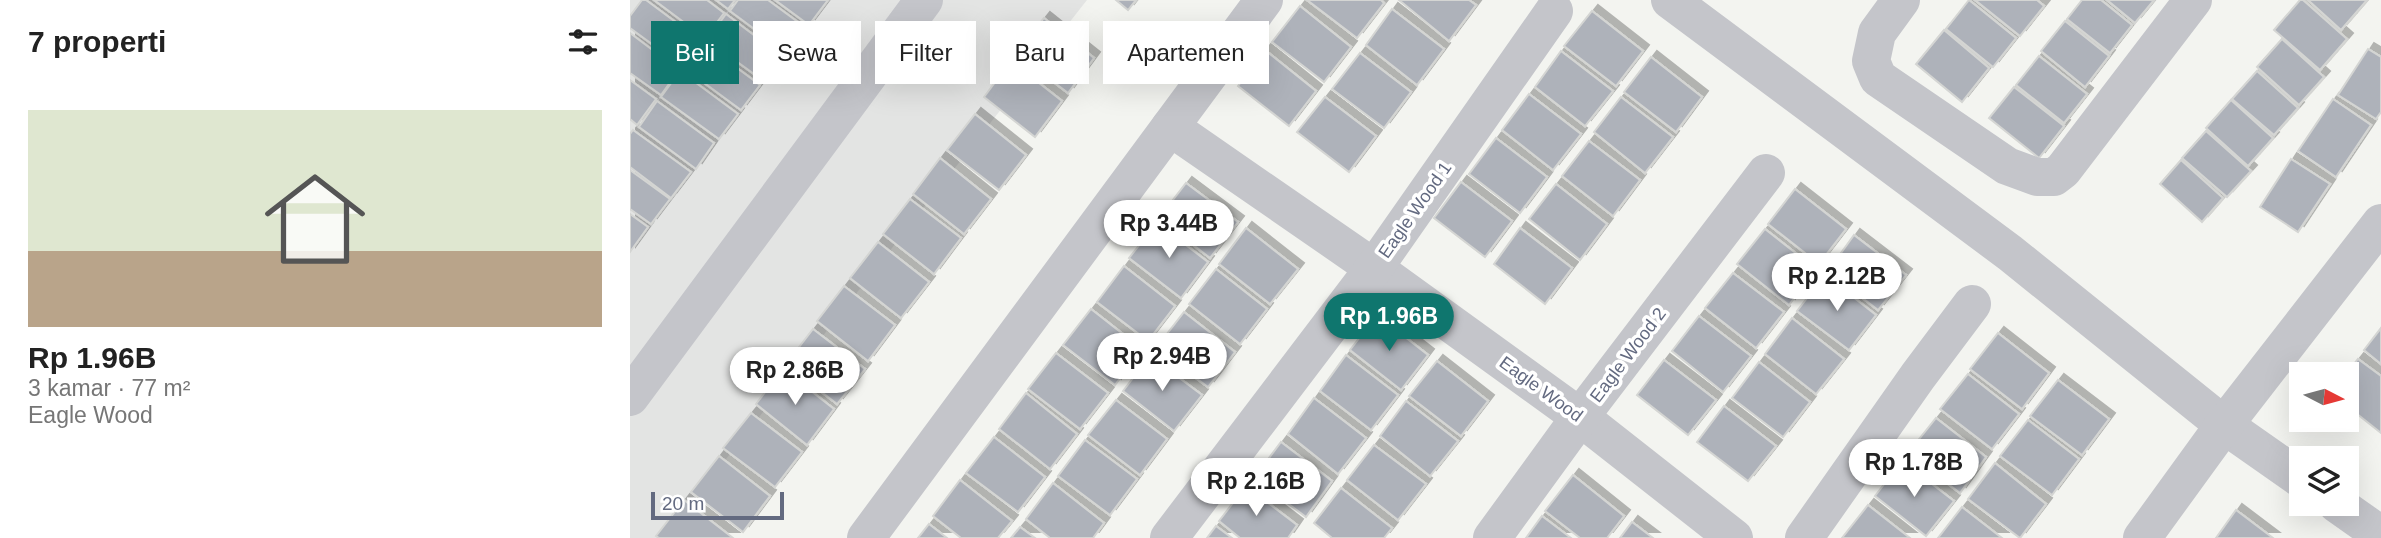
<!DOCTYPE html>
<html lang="id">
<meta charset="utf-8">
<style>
body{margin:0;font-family:Arial,sans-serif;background:#f2f2f2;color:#222;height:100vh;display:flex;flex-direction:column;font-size:26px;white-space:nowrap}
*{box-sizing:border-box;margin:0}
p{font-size:23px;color:#767676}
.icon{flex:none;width:38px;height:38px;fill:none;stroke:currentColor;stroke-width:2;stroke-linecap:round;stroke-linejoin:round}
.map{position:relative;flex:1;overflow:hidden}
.panel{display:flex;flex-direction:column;background:#fff;width:630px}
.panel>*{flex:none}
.top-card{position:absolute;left:21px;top:21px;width:665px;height:63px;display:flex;gap:14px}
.needle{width:46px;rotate:96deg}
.tools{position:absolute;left:1659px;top:362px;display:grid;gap:14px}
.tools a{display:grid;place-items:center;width:70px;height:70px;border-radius:0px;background:#fff;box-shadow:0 7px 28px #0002;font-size:35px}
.scale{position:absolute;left:21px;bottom:18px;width:133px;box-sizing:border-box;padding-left:7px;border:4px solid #636a80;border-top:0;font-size:19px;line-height:24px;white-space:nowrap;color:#636a80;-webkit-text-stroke:5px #fff;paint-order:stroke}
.price{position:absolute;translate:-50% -60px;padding:0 16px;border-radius:24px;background:#fff;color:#222;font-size:23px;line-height:46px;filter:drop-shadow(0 2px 4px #0008)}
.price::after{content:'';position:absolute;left:50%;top:42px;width:21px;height:16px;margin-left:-10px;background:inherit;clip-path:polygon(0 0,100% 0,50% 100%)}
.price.current{background:#0f766e;color:#fff}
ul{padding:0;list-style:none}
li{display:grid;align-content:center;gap:14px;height:371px;padding:0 28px}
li+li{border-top:2px solid #e0e0e0}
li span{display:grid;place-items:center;height:217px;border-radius:0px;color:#555}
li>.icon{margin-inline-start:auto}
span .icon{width:126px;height:126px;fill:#fffc;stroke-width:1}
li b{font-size:30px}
h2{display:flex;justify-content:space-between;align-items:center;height:84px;padding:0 28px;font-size:30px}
.chip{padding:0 24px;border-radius:0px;background:#fff;box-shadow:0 7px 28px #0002;font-size:24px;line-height:63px}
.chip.current{background:#0f766e;color:#fff}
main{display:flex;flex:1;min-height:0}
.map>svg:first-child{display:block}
.built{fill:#e3e4e3}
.building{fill:#aeb2ba;stroke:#d4d5d3;stroke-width:2;filter:url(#shadow)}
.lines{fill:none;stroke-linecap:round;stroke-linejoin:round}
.minor{stroke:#c4c5ca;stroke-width:38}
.labels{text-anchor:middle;stroke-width:7;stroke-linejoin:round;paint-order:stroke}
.street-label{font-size:18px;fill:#636a80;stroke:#fff}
</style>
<main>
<section class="panel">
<h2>7 properti<svg class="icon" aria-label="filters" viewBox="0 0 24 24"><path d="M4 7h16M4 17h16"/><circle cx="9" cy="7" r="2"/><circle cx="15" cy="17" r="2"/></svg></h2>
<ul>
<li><span style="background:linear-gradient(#dfe7d0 65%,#b9a48a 0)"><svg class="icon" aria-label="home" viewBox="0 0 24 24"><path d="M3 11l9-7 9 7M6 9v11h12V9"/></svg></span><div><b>Rp 1.96B</b><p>3 kamar · 77 m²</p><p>Eagle Wood</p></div></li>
</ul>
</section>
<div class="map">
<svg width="1751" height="538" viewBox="0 0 1751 538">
<defs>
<filter id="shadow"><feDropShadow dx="6" dy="-6" stdDeviation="0" flood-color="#0004"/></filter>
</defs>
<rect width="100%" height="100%" fill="#f3f4f0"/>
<polygon class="built" points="0,0 457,0 34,538 0,538"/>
<g class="building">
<polygon points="12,0 16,0 71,41 52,66 0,28 0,16"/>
<polygon points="24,0 77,0 94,13 75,38"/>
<polygon points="86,0 105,0 98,9"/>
<polygon points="108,0 138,0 176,28 158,54 100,11"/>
<polygon points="145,0 198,0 179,25"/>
<polygon points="486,0 506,0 498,10"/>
<polygon points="677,0 751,0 754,3 727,38"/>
<polygon points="769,0 839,0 846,5 819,41"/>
<polygon points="1339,0 1386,38 1363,67 1316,29"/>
<polygon points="1345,0 1407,0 1414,6 1390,36"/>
<polygon points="1452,0 1471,0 1502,25 1480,53 1437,19"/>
<polygon points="1477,0 1524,0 1505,23"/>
<polygon points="1670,0 1673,0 1717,39 1690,70 1644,30"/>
<polygon points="1678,0 1737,0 1711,30"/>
<polygon points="670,6 721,47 694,82 642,42"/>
<polygon points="762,9 814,49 787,85 736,45"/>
<polygon points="962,11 1013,51 986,86 934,46"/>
<polygon points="96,14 153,57 135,82 77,40"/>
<polygon points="414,18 464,58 438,93 386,53"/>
<polygon points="1435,21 1479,56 1455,87 1411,51"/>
<polygon points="1314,30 1359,68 1332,102 1286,64"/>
<polygon points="0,33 49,70 31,95 0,73"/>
<polygon points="1652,39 1694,77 1669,105 1627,67"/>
<polygon points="72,42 130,85 111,110 54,68"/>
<polygon points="1738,49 1751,57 1751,112 1746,119 1708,95"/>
<polygon points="635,50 686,91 659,126 608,86"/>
<polygon points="931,51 983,91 955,126 905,87"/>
<polygon points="730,53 781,92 754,128 702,89"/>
<polygon points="1409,56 1457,94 1434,123 1386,85"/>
<polygon points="1021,57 1072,97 1046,132 994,92"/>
<polygon points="381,61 432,101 405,137 354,97"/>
<polygon points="50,71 108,114 89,139 31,97"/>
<polygon points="1627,71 1668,108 1644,135 1602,99"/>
<polygon points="0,80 26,99 7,125 0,119"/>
<polygon points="1384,87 1434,126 1409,158 1359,118"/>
<polygon points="899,94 951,134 923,170 872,130"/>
<polygon points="695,97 746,136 719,172 667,132"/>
<polygon points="991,97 1043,137 1015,173 964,132"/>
<polygon points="1703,99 1741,125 1706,177 1668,151"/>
<polygon points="1601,100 1643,138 1618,166 1576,128"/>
<polygon points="27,101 84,143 66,169 9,127"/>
<polygon points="345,114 396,155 369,190 317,150"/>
<polygon points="3,130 61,172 41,198 0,167 0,134"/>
<polygon points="1576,131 1621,171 1597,197 1552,158"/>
<polygon points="866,138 917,177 890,213 839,174"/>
<polygon points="959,141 1010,180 983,216 932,176"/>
<polygon points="310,158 361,199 334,234 283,194"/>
<polygon points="1661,159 1700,184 1668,232 1630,207"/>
<polygon points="1551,160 1593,198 1572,222 1530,184"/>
<polygon points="0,170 40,199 21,224 0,209"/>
<polygon points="831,182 882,221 855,257 804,218"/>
<polygon points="556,183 608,222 580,258 529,218"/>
<polygon points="926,184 977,224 950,260 899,219"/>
<polygon points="1165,189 1216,229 1189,264 1138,224"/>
<polygon points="280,199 331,238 304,274 253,234"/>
<polygon points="0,214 18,227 0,252"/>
<polygon points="527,223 578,262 551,298 499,258"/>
<polygon points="616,228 668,269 640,304 589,264"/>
<polygon points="890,228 942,268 915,304 864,264"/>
<polygon points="1135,229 1186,269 1159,305 1107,264"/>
<polygon points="1224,235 1276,275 1248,310 1198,271"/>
<polygon points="248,242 299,282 271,318 220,278"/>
<polygon points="494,266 545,306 518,341 467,302"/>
<polygon points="586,269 637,309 610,344 559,304"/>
<polygon points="1103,273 1154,312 1126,348 1075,308"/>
<polygon points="1195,275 1246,315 1219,350 1167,311"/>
<polygon points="214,286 265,325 238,361 187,321"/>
<polygon points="461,309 512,349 485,385 433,345"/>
<polygon points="554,312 605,352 578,387 526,348"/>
<polygon points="747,315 798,355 771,390 720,350"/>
<polygon points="1069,316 1121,356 1093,392 1042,351"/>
<polygon points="1162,318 1214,359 1186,394 1135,354"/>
<polygon points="1751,328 1751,364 1734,350"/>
<polygon points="183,329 235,369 207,404 156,364"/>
<polygon points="1368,333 1419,373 1392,409 1340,369"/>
<polygon points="426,353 478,393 450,429 398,389"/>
<polygon points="716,355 768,395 741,430 690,391"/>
<polygon points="520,356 572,395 544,431 493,391"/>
<polygon points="1728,359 1751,376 1751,433 1717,406 1716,374"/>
<polygon points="1034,360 1086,400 1058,435 1007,395"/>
<polygon points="807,361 858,401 831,436 779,396"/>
<polygon points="1129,362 1180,402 1153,437 1102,398"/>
<polygon points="153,369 204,409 177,445 126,404"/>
<polygon points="1338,374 1389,414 1362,449 1310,409"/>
<polygon points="1428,380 1479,419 1452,455 1400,416"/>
<polygon points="396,393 447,434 420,469 369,429"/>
<polygon points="684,398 736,438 708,474 658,434"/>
<polygon points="486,400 537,439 510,475 458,435"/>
<polygon points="776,401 828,441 800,476 750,436"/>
<polygon points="1094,406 1146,446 1118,481 1067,442"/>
<polygon points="121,413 172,452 145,487 93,448"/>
<polygon points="1306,418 1356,457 1330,493 1278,453"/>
<polygon points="1398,420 1449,459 1422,495 1370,456"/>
<polygon points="364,437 415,477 388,512 336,473"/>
<polygon points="455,440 507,479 480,515 428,476"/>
<polygon points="651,442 702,481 676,517 624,478"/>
<polygon points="744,445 796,484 768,520 717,480"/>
<polygon points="89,456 140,496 113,532 61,492"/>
<polygon points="1272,461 1324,501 1296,536 1245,496"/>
<polygon points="1365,463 1416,504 1390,538 1338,499"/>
<polygon points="943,475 994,516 977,538 950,538 915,511"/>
<polygon points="330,480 382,521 368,538 331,538 303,516"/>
<polygon points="423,483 474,523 463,538 420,538 396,519"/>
<polygon points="616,486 667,525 658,538 610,538 589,521"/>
<polygon points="711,488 762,528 754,538 702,538 684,523"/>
<polygon points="54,500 103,538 29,538 26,536"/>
<polygon points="1238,505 1280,538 1212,538"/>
<polygon points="1332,507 1372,538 1308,538"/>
<polygon points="1606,510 1643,538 1586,538"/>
<polygon points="912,516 941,538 896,538"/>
<polygon points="1002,522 1023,538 990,538"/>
<polygon points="299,524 317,538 288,538"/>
<polygon points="586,526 602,538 577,538"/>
<polygon points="390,527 405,538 381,538"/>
</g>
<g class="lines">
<g class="minor">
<polyline points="1040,0 1380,253 1594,425 1671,479"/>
<polyline points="1271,0 1247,33 1241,61 1248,78 1377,166 1407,177 1424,177 1433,170 1563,0"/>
<polyline points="540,127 744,268 950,417 1104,538"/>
<polyline points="0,397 294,0"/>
<polyline points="1707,504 1751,535"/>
<polyline points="236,538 634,0"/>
<polyline points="539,538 744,268 924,11"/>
<polyline points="862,538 950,417 1136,173"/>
<polyline points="1174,538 1288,376 1342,304"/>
<polyline points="1512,538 1594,425 1751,223"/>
</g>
</g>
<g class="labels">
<g class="street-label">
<text transform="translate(785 210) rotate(-55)" y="6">Eagle Wood 1</text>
<text transform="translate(998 355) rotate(-53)" y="6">Eagle Wood 2</text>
<text transform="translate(911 389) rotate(36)" y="6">Eagle Wood</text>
</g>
</g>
</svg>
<div class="tools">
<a><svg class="needle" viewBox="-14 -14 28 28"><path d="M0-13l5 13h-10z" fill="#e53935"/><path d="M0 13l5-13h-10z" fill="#767676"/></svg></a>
<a><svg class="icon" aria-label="layers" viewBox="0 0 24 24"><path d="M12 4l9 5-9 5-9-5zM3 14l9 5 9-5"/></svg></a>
</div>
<div class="scale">20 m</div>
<b class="price" style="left:539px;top:260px">Rp 3.44B</b>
<b class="price" style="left:1207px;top:313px">Rp 2.12B</b>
<b class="price current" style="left:759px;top:353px">Rp 1.96B</b>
<b class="price" style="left:532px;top:393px">Rp 2.94B</b>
<b class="price" style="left:165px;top:407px">Rp 2.86B</b>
<b class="price" style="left:1284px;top:499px">Rp 1.78B</b>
<b class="price" style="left:626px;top:518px">Rp 2.16B</b>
<div class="top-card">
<a class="chip current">Beli</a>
<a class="chip">Sewa</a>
<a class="chip">Filter</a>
<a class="chip">Baru</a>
<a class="chip">Apartemen</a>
</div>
</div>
</main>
